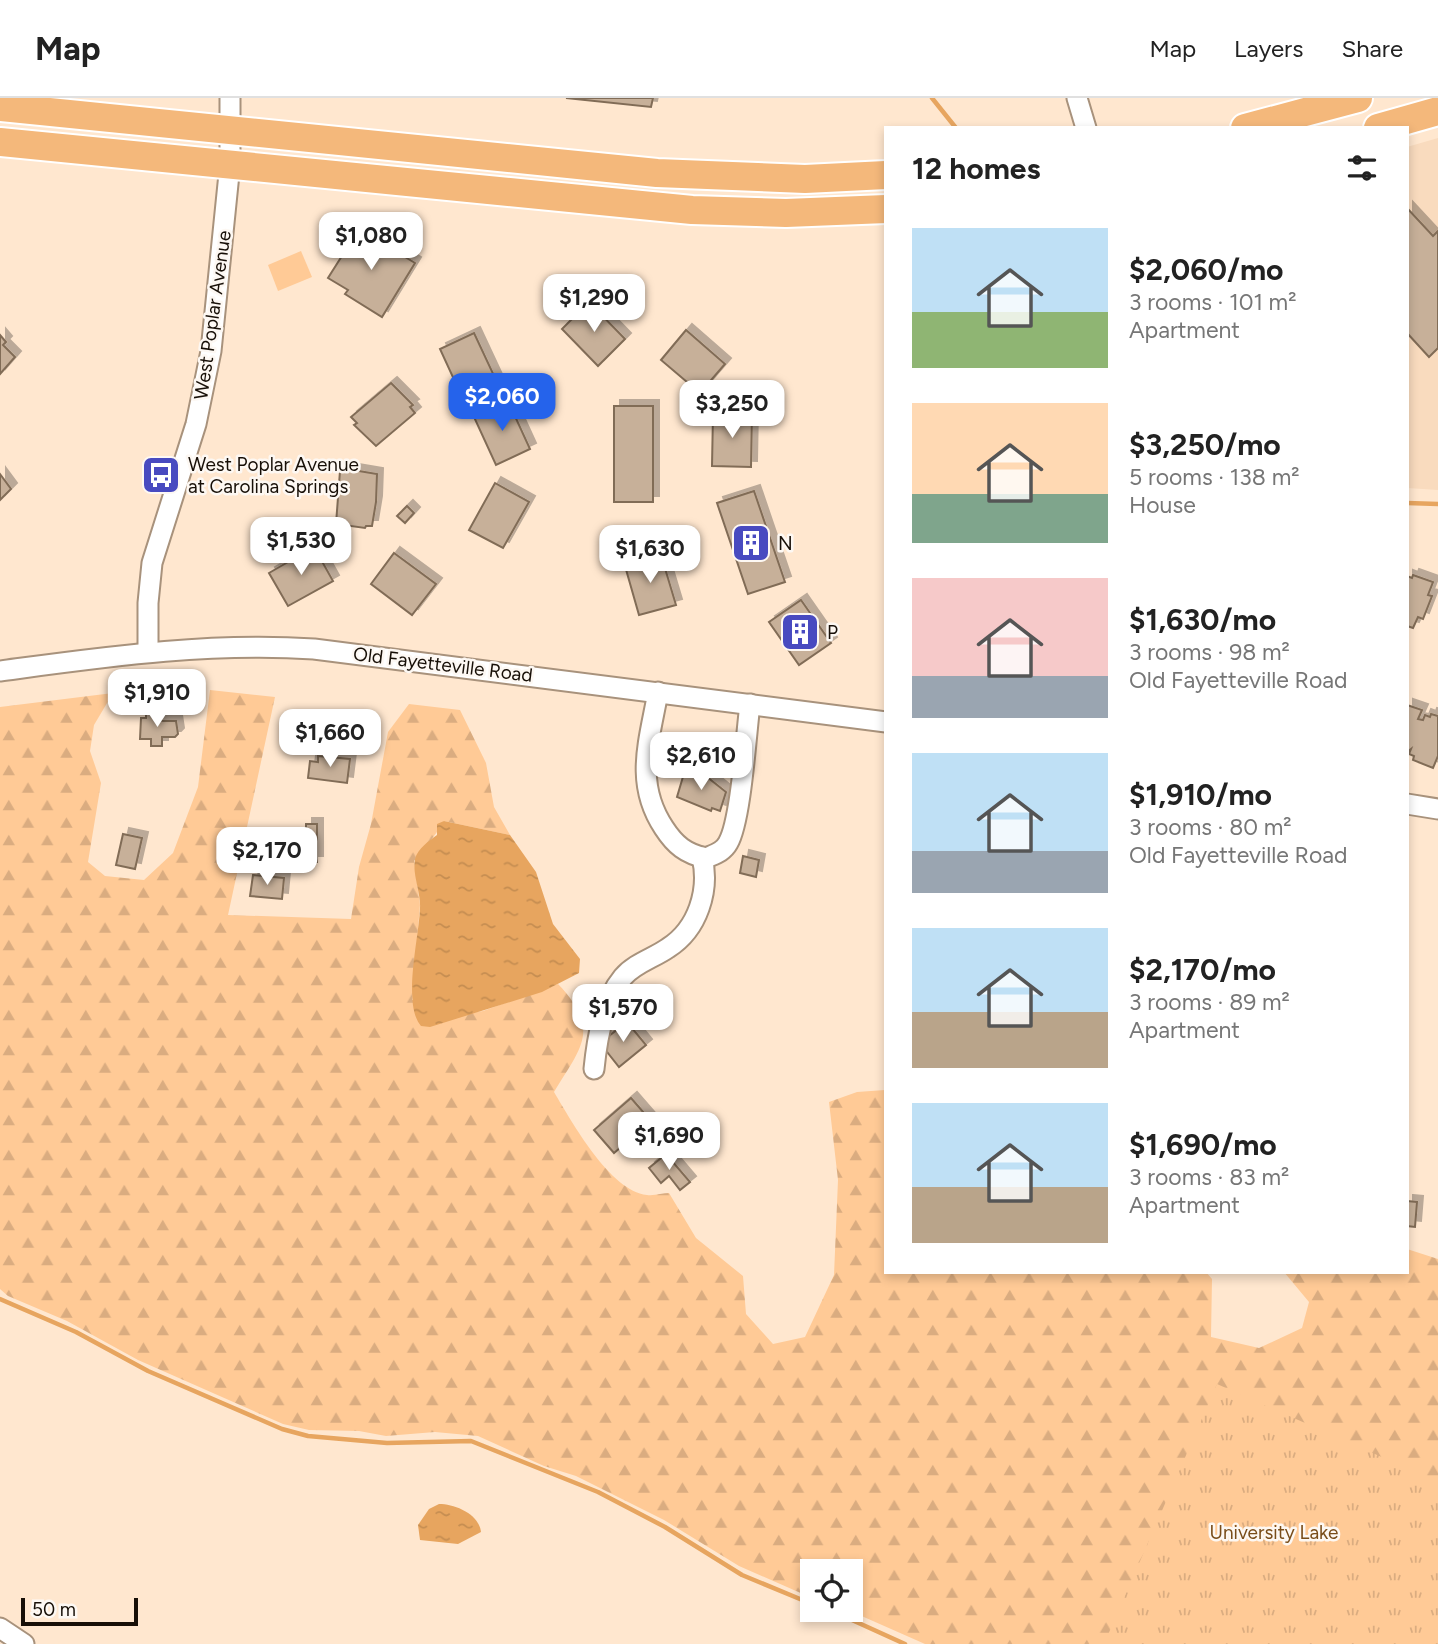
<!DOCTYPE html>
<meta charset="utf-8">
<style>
body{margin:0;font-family:Figtree,sans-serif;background:#f2f2f2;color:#222;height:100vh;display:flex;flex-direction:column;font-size:26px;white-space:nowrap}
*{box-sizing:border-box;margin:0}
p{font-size:23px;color:#767676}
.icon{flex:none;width:38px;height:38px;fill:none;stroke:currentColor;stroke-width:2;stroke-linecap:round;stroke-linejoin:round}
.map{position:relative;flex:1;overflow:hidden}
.panel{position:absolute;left:884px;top:28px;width:525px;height:1148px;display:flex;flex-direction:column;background:#fff;border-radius:0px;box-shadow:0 4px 10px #0003}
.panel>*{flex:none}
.tools{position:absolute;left:800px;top:1461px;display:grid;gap:14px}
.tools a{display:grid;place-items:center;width:63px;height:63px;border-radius:0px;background:#fff;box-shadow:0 4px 10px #0003;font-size:35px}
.scale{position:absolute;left:21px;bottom:18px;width:117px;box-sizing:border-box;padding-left:7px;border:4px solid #170f07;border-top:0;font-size:19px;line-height:24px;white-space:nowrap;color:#170f07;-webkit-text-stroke:5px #fdf8f3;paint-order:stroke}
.price{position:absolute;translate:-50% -60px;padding:0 16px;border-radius:14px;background:#fff;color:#222;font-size:23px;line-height:46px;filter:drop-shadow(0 2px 4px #0008)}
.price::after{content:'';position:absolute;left:50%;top:42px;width:21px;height:16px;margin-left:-10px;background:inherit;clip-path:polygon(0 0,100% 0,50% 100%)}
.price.on{background:#2563eb;color:#fff}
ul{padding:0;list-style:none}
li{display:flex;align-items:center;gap:21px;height:175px;padding:0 28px}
li span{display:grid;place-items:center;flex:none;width:196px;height:140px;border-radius:0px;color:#555}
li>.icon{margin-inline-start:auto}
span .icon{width:84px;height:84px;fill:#fffc;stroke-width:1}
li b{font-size:30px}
h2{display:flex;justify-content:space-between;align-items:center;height:84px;padding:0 28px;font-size:30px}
header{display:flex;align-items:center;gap:42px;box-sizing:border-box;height:98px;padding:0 35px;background:#fff;border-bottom:2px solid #e0e0e0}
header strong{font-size:33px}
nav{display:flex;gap:38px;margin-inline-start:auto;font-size:24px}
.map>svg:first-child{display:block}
.built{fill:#f9dbbe}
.forest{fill:url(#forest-firs)}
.park{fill:url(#park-tufts)}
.pitch{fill:#ffca96}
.water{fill:url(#water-ripples)}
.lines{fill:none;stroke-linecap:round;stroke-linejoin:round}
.stream{stroke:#e7a55f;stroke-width:4.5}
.building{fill:#c7b099;stroke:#816c57;stroke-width:2;filter:url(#shadow)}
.minor-casing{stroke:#a8927c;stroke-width:23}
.highway-casing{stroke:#fff;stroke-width:32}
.minor{stroke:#fff;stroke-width:19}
.highway{stroke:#f4b87b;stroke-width:28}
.labels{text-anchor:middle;stroke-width:5;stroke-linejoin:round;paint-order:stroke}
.street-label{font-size:19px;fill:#170f07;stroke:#fdf8f3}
.poi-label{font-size:19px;fill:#170f07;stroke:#fdf8f3;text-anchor:start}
.park-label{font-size:19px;fill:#794d19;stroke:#fdf8f3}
</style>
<header>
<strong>Map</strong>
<nav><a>Map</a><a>Layers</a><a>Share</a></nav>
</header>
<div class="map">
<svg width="1438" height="1546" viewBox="0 0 1438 1546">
<defs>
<pattern id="forest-firs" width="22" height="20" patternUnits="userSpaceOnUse" patternTransform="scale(1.75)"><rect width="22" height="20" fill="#ffca96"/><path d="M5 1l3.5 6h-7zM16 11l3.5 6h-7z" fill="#daac80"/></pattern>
<pattern id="park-tufts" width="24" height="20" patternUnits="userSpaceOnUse" patternTransform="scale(1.75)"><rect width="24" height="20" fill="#ffca96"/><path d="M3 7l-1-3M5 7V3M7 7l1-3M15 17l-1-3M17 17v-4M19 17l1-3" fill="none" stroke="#daac80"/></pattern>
<pattern id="water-ripples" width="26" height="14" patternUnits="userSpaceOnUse" patternTransform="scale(1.75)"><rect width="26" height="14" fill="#e7a55f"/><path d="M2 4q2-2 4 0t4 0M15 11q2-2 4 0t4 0" fill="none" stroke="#c58d51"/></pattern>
<filter id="shadow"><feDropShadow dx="6" dy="-6" stdDeviation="0" flood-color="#0004"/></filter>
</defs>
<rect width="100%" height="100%" fill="#ffe7cf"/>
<polygon class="built" points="1438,40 1438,392 1407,390 1407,49"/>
<path class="forest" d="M210 592 275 599 228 817 351 821 359 769 371 726 388 634 409 606 460 612 486 665 494 709 510 737 444 723C436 738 424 749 414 763L420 807 412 902 471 915 483 913 558 886C601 931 582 948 554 994 572 1024 610 1093 647 1097 654 1098 663 1095 669 1095L696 1140 743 1178 746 1216 773 1246 805 1239 834 1177 838 1082 829 1004 857 994 885 992 886 1174H1206L1212 1181 1211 1239 1259 1250 1302 1230 1309 1204 1284 1174H1407V1151L1438 1161V1546H925L848 1512 850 1474H812V1500L739 1468 664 1422 576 1378 544 1368 478 1338 435 1334 386 1338 359 1333 309 1332 283 1326 138 1262 67 1223 8 1198 0 1191V609L113 595 94 627 90 653 101 685 88 764 105 778 144 782 173 755 198 689Z"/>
<polygon class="park" points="1217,1286 1438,1384 1438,1546 1104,1546"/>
<polygon class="pitch" points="301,153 312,179 278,193 268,167"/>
<g class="water">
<path d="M444 723 510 737 536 774 553 826 580 861 579 875 542 894 430 929 421 928C402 906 419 840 420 810 421 795 412 776 415 761 418 750 429 743 437 737V726Z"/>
<path d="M439 1406C455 1406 479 1416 481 1434L458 1446 420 1442 418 1427 429 1411Z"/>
</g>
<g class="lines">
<g class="stream">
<polyline points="932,0 956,30"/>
<polyline points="1407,405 1438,406"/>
<polyline points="0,1201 76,1234 148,1273 282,1331 308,1338 387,1345 471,1343 598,1394 665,1429 742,1477 812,1506"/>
<polyline points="830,1512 905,1546"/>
</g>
</g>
<g class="building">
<polygon points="566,0 653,0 651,9"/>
<polygon points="1407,110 1433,138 1438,133 1438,250 1429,259 1407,235"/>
<polygon points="359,131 415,165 382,219 345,196 348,192 328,180"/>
<polygon points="589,204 625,241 598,268 562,231"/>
<polygon points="686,232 725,266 700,295 661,262"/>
<polygon points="474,235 496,282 462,299 440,251"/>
<polygon points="0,237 6,244 3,247 15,259 0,276"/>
<polygon points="391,285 413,307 410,309 415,315 376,348 354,327 357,325 351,319"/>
<polygon points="508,303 530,351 496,367 474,319"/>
<rect x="614" y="308" width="39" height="96"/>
<polygon points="713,316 752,316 751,369 712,368"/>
<polygon points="347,371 377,376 376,404 372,428 366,428 365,430 336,426 340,373 346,374"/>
<polygon points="0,376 11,391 0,402"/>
<polygon points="495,385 529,404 503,450 469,432"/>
<polygon points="754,393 785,484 748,496 717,405"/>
<polygon points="407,408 414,415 405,425 397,418"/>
<polygon points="314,449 333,483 288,508 269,475"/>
<polygon points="394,455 436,486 412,517 371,486"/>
<polygon points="661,457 676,507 639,517 625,468"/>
<polygon points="1413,477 1433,484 1428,497 1432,498 1423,521 1418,519 1413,530 1407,528 1407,478 1412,480"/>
<polygon points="801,502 831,545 799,567 769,524"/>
<polygon points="1407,607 1422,612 1418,621 1423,622 1425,617 1430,619 1431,616 1438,618 1438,658 1433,670 1413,662 1414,658 1409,656 1411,651 1407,654"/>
<polygon points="146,614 157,614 157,621 163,623 176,623 178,636 175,639 162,639 162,648 151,648 151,641 140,641 141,620 146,620"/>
<polygon points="318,658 350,661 347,685 308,680 310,663 318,664"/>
<polygon points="685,672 707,679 726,694 720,713 712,710 711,713 677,699"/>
<rect x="306" y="726" width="11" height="38"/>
<polygon points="123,736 142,740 135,771 116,767"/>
<polygon points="743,758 759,762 756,779 740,775"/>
<polygon points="253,777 284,780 282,801 250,798"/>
<polygon points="627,924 646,947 619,969 600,945"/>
<polygon points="631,1000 651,1023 614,1055 594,1032"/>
<polygon points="666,1056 690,1084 680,1092 669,1078 661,1085 649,1070"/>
<polygon points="1407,1103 1417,1104 1415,1129 1407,1128"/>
</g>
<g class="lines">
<defs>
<g id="minor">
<polyline points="1077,0 1086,30"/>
<polyline points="148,553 148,505 152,465 196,326 211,253 230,66 230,0"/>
<path d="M0 573C105 559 208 544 314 551L886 624"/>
<path d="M658 594C649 644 634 685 664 730 675 747 686 756 706 760 715 756 723 754 728 745 741 723 746 637 750 606"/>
<polyline points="1407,706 1438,711"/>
<path d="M594 971C597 941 603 903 623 879 635 865 654 860 668 850 698 831 710 792 702 759"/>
<polyline points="0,1530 24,1546"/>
</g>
<g id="highway">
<polyline points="0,9 657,75 805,81 886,77"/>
<polyline points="1245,30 1358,0"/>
<polyline points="1378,30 1438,13"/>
<polyline points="0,44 692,112 786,115 886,111"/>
</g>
</defs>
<use href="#minor" class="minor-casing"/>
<use href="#highway" class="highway-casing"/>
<use href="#minor" class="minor"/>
<use href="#highway" class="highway"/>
</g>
<defs>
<symbol id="bus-square" viewBox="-11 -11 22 22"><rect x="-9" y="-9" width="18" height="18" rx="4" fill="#484ac0" stroke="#fdf8f3"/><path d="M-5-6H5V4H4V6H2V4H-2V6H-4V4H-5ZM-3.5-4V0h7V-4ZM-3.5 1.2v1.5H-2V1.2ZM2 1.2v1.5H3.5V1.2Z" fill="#fff"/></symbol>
<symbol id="building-square" viewBox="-11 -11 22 22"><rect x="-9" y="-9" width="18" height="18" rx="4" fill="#484ac0" stroke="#fdf8f3"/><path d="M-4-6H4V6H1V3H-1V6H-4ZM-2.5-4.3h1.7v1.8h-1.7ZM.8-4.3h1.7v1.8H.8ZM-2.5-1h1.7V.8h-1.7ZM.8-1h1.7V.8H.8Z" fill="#fff"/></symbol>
</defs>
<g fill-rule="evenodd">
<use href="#bus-square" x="139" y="355" width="44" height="44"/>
<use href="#building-square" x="729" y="423" width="44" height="44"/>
<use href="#building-square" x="778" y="512" width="44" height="44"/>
</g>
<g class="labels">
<g class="street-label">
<text transform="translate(212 217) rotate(-82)" y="7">West Poplar Avenue</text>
<text transform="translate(443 566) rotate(7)" y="7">Old Fayetteville Road</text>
</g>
<g class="poi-label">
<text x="188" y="373">West Poplar Avenue<tspan x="188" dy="22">at Carolina Springs</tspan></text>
<text x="778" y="452">N</text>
<text x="827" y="541">P</text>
</g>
<g class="park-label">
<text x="1274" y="1441">University Lake</text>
</g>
</g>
</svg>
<div class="tools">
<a><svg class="icon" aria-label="locate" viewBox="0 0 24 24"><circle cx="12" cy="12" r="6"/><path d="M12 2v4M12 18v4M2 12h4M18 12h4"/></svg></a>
</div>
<div class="scale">50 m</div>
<b class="price" style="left:371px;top:174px">$1,080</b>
<b class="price" style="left:594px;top:236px">$1,290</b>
<b class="price on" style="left:502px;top:335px">$2,060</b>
<b class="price" style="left:732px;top:342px">$3,250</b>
<b class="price" style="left:301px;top:479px">$1,530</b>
<b class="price" style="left:650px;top:487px">$1,630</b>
<b class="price" style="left:157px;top:631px">$1,910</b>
<b class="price" style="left:330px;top:671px">$1,660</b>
<b class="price" style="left:701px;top:694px">$2,610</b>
<b class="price" style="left:267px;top:789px">$2,170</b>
<b class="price" style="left:623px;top:946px">$1,570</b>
<b class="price" style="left:669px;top:1074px">$1,690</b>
<section class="panel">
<h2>12 homes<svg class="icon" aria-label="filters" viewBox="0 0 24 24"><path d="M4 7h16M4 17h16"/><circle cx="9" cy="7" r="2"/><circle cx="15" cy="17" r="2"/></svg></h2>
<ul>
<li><span style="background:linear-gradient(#bfe0f5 60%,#8fb573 0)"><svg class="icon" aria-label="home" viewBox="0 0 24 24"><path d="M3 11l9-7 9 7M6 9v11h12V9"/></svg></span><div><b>$2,060/mo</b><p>3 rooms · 101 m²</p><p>Apartment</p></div></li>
<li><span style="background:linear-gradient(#ffd9b3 65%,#7fa58c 0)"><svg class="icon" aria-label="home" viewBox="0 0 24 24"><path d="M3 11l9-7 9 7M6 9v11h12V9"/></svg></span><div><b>$3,250/mo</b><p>5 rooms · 138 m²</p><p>House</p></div></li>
<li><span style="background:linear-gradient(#f6c9c9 70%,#9aa5b1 0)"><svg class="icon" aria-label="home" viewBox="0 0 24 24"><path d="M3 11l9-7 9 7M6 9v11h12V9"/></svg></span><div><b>$1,630/mo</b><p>3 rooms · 98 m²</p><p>Old Fayetteville Road</p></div></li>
<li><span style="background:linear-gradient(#bfe0f5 70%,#9aa5b1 0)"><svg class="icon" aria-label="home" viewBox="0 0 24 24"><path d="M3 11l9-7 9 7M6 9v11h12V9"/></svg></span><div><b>$1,910/mo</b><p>3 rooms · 80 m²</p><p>Old Fayetteville Road</p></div></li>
<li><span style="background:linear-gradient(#bfe0f5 60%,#b9a48a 0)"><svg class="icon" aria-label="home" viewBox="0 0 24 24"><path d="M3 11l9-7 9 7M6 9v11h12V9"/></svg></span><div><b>$2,170/mo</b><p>3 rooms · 89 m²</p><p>Apartment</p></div></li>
<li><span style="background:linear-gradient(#bfe0f5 60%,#b9a48a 0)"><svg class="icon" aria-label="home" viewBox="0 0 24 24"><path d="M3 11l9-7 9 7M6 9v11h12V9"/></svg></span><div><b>$1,690/mo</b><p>3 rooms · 83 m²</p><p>Apartment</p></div></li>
</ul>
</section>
</div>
